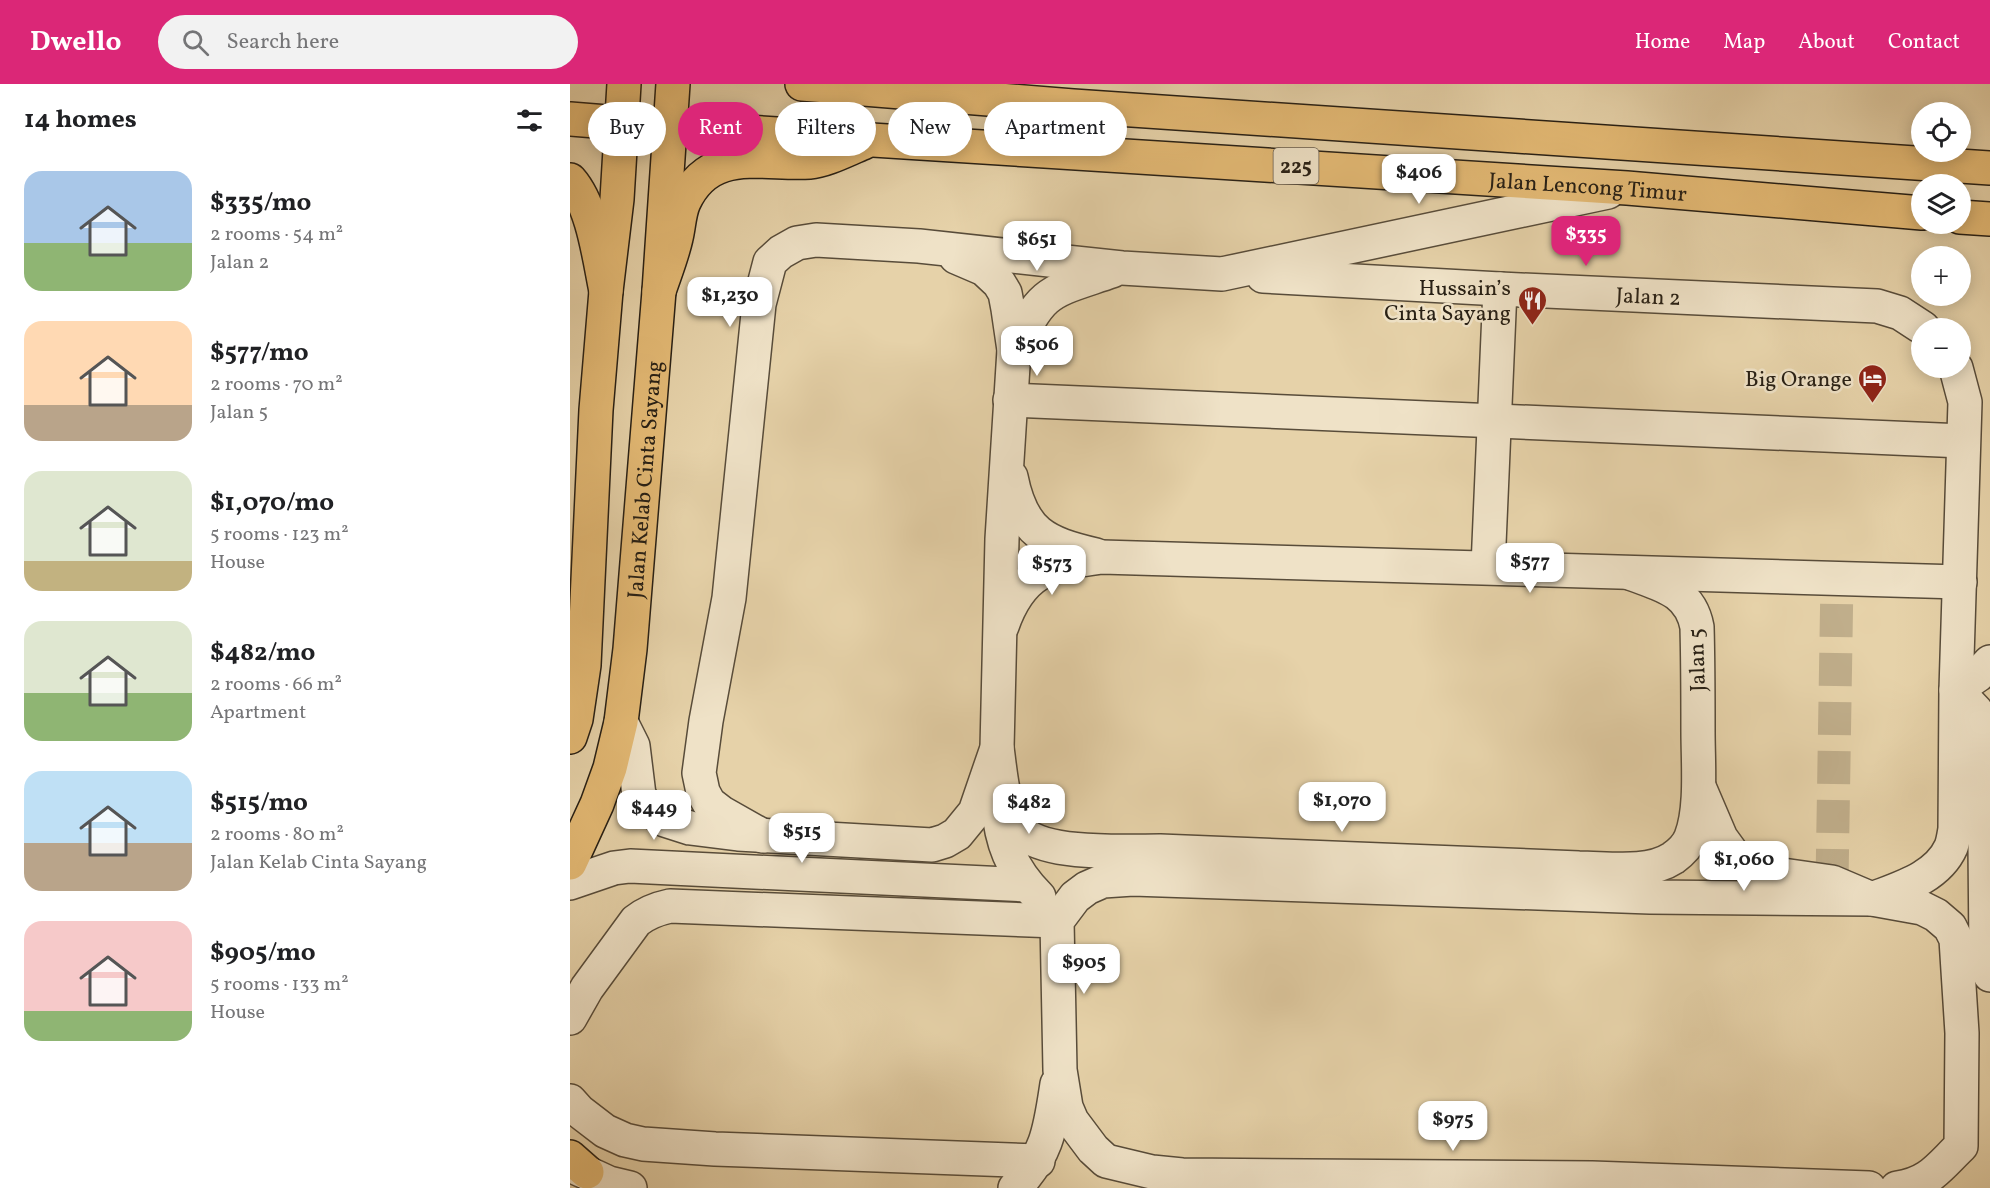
<!DOCTYPE html>
<meta charset="utf-8">
<style>
body{margin:0;font-family:Vollkorn,serif;background:#f2f2f2;color:#202124;height:100vh;display:flex;flex-direction:column;font-size:22px;white-space:nowrap}
*{box-sizing:border-box;margin:0}
p{font-size:20px;color:#757577}
.icon{flex:none;width:33px;height:33px;fill:none;stroke:currentColor;stroke-width:2;stroke-linecap:round;stroke-linejoin:round}
.map{position:relative;flex:1;overflow:hidden}
.drawer{display:flex;flex-direction:column;background:#fff;width:570px}
.drawer>*{flex:none}
.banner{position:absolute;left:18px;top:18px;width:570px;height:54px;display:flex;gap:12px}
.fabs{position:absolute;left:1341px;top:18px;display:grid;gap:12px}
.fabs a{display:grid;place-items:center;width:60px;height:60px;border-radius:50%;background:#fff;box-shadow:0 3px 15px #0003;font-size:30px}
.price{position:absolute;translate:-50% -51px;padding:0 14px;border-radius:12px;background:#fff;color:#222;font-size:20px;line-height:39px;filter:drop-shadow(0 2px 3px #0008)}
.price::after{content:'';position:absolute;left:50%;top:36px;width:18px;height:14px;margin-left:-9px;background:inherit;clip-path:polygon(0 0,100% 0,50% 100%)}
.price.current{background:#db2777;color:#fff}
ul{padding:0;list-style:none}
li{display:flex;align-items:center;gap:18px;height:150px;padding:0 24px}
li span{display:grid;place-items:center;flex:none;width:168px;height:120px;border-radius:18px;color:#555}
li>.icon{margin-inline-start:auto}
span .icon{width:72px;height:72px;fill:#fffc;stroke-width:1}
li b{font-size:26px}
h2{display:flex;justify-content:space-between;align-items:center;height:72px;padding:0 24px;font-size:26px}
.pill{padding:0 21px;border-radius:27px;background:#fff;box-shadow:0 3px 15px #0003;font-size:21px;line-height:54px}
.pill.current{background:#db2777;color:#fff}
header{display:flex;align-items:center;gap:36px;box-sizing:border-box;height:84px;padding:0 30px;background:#db2777;color:#fff}
header strong{font-size:28px}
nav{display:flex;gap:33px;margin-inline-start:auto;font-size:21px}
.search{width:420px;height:54px;background:#f2f2f2;display:flex;align-items:center;gap:15px;box-sizing:border-box;padding:0 21px;border-radius:33px;color:#757577;font-size:22px}
main{display:flex;flex:1;min-height:0}
.map>svg:first-child{display:block}
.lines{fill:none;stroke-linecap:round;stroke-linejoin:round}
.minor-tunnel{stroke:#c0ae8b;stroke-width:33;stroke-dasharray:33 16;stroke-linecap:butt}
.minor-casing{stroke:#584c3a;stroke-width:36}
.major-casing{stroke:#282015;stroke-width:36}
.highway-casing{stroke:#282015;stroke-width:36}
.minor{stroke:#efe2c7;stroke-width:33}
.major{stroke:#e3b974;stroke-width:33}
.highway{stroke:#e3b974;stroke-width:33}
.labels{text-anchor:middle;stroke-width:5;stroke-linejoin:round;paint-order:stroke}
.shield{fill:#efe2c7;stroke:#645a4a;stroke-width:1.5}
.shield-label{font-size:21px;font-weight:bold;fill:#282015}
.street-label{font-size:22px;fill:#282015;stroke:#efe2c7}
.poi-label{font-size:22px;fill:#282015;stroke:#efe2c7;text-anchor:end}
</style>
<header>
<strong>Dwello</strong>
<div class="search"><svg class="icon" aria-label="search" viewBox="0 0 24 24"><circle cx="10" cy="10" r="6"/><path d="M15 15l6 6"/></svg>Search here</div>
<nav><a>Home</a><a>Map</a><a>About</a><a>Contact</a></nav>
</header>
<main>
<section class="drawer">
<h2>14 homes<svg class="icon" aria-label="filters" viewBox="0 0 24 24"><path d="M4 7h16M4 17h16"/><circle cx="9" cy="7" r="2"/><circle cx="15" cy="17" r="2"/></svg></h2>
<ul>
<li><span style="background:linear-gradient(#a9c7e8 60%,#8fb573 0)"><svg class="icon" aria-label="home" viewBox="0 0 24 24"><path d="M3 11l9-7 9 7M6 9v11h12V9"/></svg></span><div><b>$335/mo</b><p>2 rooms · 54 m²</p><p>Jalan 2</p></div></li>
<li><span style="background:linear-gradient(#ffd9b3 70%,#b9a48a 0)"><svg class="icon" aria-label="home" viewBox="0 0 24 24"><path d="M3 11l9-7 9 7M6 9v11h12V9"/></svg></span><div><b>$577/mo</b><p>2 rooms · 70 m²</p><p>Jalan 5</p></div></li>
<li><span style="background:linear-gradient(#dfe7d0 75%,#c2b280 0)"><svg class="icon" aria-label="home" viewBox="0 0 24 24"><path d="M3 11l9-7 9 7M6 9v11h12V9"/></svg></span><div><b>$1,070/mo</b><p>5 rooms · 123 m²</p><p>House</p></div></li>
<li><span style="background:linear-gradient(#dfe7d0 60%,#8fb573 0)"><svg class="icon" aria-label="home" viewBox="0 0 24 24"><path d="M3 11l9-7 9 7M6 9v11h12V9"/></svg></span><div><b>$482/mo</b><p>2 rooms · 66 m²</p><p>Apartment</p></div></li>
<li><span style="background:linear-gradient(#bfe0f5 60%,#b9a48a 0)"><svg class="icon" aria-label="home" viewBox="0 0 24 24"><path d="M3 11l9-7 9 7M6 9v11h12V9"/></svg></span><div><b>$515/mo</b><p>2 rooms · 80 m²</p><p>Jalan Kelab Cinta Sayang</p></div></li>
<li><span style="background:linear-gradient(#f6c9c9 75%,#8fb573 0)"><svg class="icon" aria-label="home" viewBox="0 0 24 24"><path d="M3 11l9-7 9 7M6 9v11h12V9"/></svg></span><div><b>$905/mo</b><p>5 rooms · 133 m²</p><p>House</p></div></li>
</ul>
</section>
<div class="map">
<svg width="1420" height="1104" viewBox="0 0 1420 1104">
<rect width="100%" height="100%" fill="#e6d2a9"/>
<filter id="stains"><feTurbulence type="fractalNoise" baseFrequency=".00333" numOctaves="4"/><feColorMatrix values="0 0 0 0 .2 0 0 0 0 .09 0 0 0 0 .02 0 0 0 .5 -.17"/></filter>
<radialGradient id="worn" r=".72"><stop offset=".6" stop-color="#630" stop-opacity="0"/><stop offset="1" stop-color="#630" stop-opacity=".3"/></radialGradient>
<g class="lines">
<polyline class="minor-tunnel" points="1262,798 1267,495"/>
<defs>
<g id="minor">
<path id="s1" d="M693 192 930 205 1307 222 1330 229 1353 244"/>
<path d="M444 266C472 204 481 208 542 187"/>
<polyline points="440,316 1393,357"/>
<path d="M441 393C452 449 475 459 526 471"/>
<polyline points="918,483 930,205"/>
<path d="M432 542C451 487 479 480 532 473L1390 498"/>
<polyline points="1420,578 1408,591 1386,606 1406,627 1414,650 1416,868 1420,891"/>
<polyline points="51,638 63,662 69,711 77,724 95,736 120,744 168,750 362,761 375,757 387,750 405,728 427,664 432,455 444,266 438,225 435,209 429,199 414,185 386,173"/>
<path d="M427 664C431 691 432 726 451 747 474 772 557 767 590 767L1009 784C1038 784 1077 791 1103 774 1110 769 1118 761 1121 753 1132 725 1128 679 1128 648 1128 613 1128 578 1127 543 1120 506 1091 501 1060 489"/>
<path d="M1130 705 1151 754 1167 776 1190 788 1262 798 1302 815C1330 804 1367 794 1381 763 1383 758 1384 751 1385 745L1386 606 1395 318 1386 284"/>
<path d="M428 720C431 758 441 785 469 813"/>
<polyline points="193,752 152,729 139,719 133,708 129,689 136,637 159,514 189,220 200,178 211,168 227,159 246,156 349,162 552,184 652,190 1038,108"/>
<polyline points="0,799 44,784 60,782 457,801"/>
<path d="M0 934 17 904 66 837C76 829 86 825 100 822L487 837"/>
<polyline points="0,1017 9,1027 35,1047 55,1056 73,1060 145,1065 468,1077"/>
<polyline points="0,1081 39,1099 60,1104"/>
<path d="M445 1104C478 1069 480 1046 487 1000"/>
<path d="M1299 1104 1022 1094 612 1091 582 1088 536 1077 523 1065 502 1037 496 1023 490 986 487 837 505 813 517 804 533 797 563 795 1080 813 1302 815 1352 824 1366 831 1380 843 1386 855 1392 949 1391 1062C1369 1083 1359 1100 1327 1104"/>
</g>
<g id="major">
<polyline points="0,653 6,635 14,581 26,326 36,207 47,115 54,0"/>
<path id="s2" d="M0 779 27 720 40 684 51 638 60 565 89 207 103 0"/>
<polyline points="0,1073 17,1088"/>
</g>
<g id="highway">
<polyline points="232,0 503,22 1420,84"/>
<path id="s3" d="M0 35 99 43 1057 104 1352 129"/>
<path d="M0 96C23 122 29 173 36 207"/>
<polyline points="1390,133 1420,135"/>
<path d="M89 207C95 189 102 172 106 154 109 142 109 129 114 118 140 62 191 81 240 78 255 77 278 65 293 59"/>
</g>
</defs>
<use href="#minor" class="minor-casing"/>
<use href="#major" class="major-casing"/>
<use href="#highway" class="highway-casing"/>
<use href="#minor" class="minor"/>
<use href="#major" class="major"/>
<use href="#highway" class="highway"/>
</g>
<defs>
<symbol id="restaurant-pin" viewBox="-11 -11 22 30"><path d="M0 17L-7.5 6A9.5 9.5 0 1 1 7.5 6Z" fill="#8f2418" stroke="#efe2c7"/><path d="M-5-6h1v4h1v-4h1v4h1v-4h1v5L-1.5 .5V6h-2V.5L-5-1ZM5-6V6H3V1.5H1.5Q1.5-4 5-6Z" fill="#fff"/></symbol>
<symbol id="hotel-pin" viewBox="-11 -11 22 30"><path d="M0 17L-7.5 6A9.5 9.5 0 1 1 7.5 6Z" fill="#8f2418" stroke="#efe2c7"/><path d="M-6-4.5h1.5V1H6V5H4.5V3h-9V5H-6ZM-4 0a1.8 1.8 0 1 1 3.6 0ZM.5 0V-2.5h3Q6-2.5 6 0Z" fill="#fff"/></symbol>
</defs>
<g fill-rule="evenodd">
<use href="#restaurant-pin" x="946" y="200" width="33" height="45"/>
<use href="#hotel-pin" x="1286" y="278" width="33" height="45"/>
</g>
<g class="labels">
<rect class="shield" x="703.5" y="64" width="45" height="36" rx="4.5"/>
<g class="shield-label">
<text x="726" y="89">225</text>
</g>
<g class="street-label">
<text dy="8" stroke="none"><textPath href="#s3" startOffset="1020">Jalan Lencong Timur</textPath></text>
<text dy="8" stroke="none"><textPath href="#s1" startOffset="386">Jalan 2</textPath></text>
<text dy="8" stroke="none"><textPath href="#s2" startOffset="394">Jalan Kelab Cinta Sayang</textPath></text>
<text transform="translate(1126 576) rotate(-92)" y="8">Jalan 5</text>
</g>
<g class="poi-label">
<text x="941" y="211">Hussain’s<tspan x="941" dy="25">Cinta Sayang</tspan></text>
<text x="1282" y="302">Big Orange</text>
</g>
</g>
<rect width="100%" height="100%" filter="url(#stains)"/>
<rect width="100%" height="100%" fill="url(#worn)"/>
</svg>
<div class="fabs">
<a><svg class="icon" aria-label="locate" viewBox="0 0 24 24"><circle cx="12" cy="12" r="6"/><path d="M12 2v4M12 18v4M2 12h4M18 12h4"/></svg></a>
<a><svg class="icon" aria-label="layers" viewBox="0 0 24 24"><path d="M12 4l9 5-9 5-9-5zM3 14l9 5 9-5"/></svg></a>
<a>+</a>
<a>−</a>
</div>
<b class="price" style="left:849px;top:121px">$406</b>
<b class="price current" style="left:1016px;top:183px">$335</b>
<b class="price" style="left:467px;top:188px">$651</b>
<b class="price" style="left:160px;top:244px">$1,230</b>
<b class="price" style="left:467px;top:293px">$506</b>
<b class="price" style="left:960px;top:510px">$577</b>
<b class="price" style="left:482px;top:512px">$573</b>
<b class="price" style="left:772px;top:749px">$1,070</b>
<b class="price" style="left:459px;top:751px">$482</b>
<b class="price" style="left:84px;top:757px">$449</b>
<b class="price" style="left:232px;top:780px">$515</b>
<b class="price" style="left:1174px;top:808px">$1,060</b>
<b class="price" style="left:514px;top:911px">$905</b>
<b class="price" style="left:883px;top:1068px">$975</b>
<div class="banner">
<a class="pill">Buy</a>
<a class="pill current">Rent</a>
<a class="pill">Filters</a>
<a class="pill">New</a>
<a class="pill">Apartment</a>
</div>
</div>
</main>
